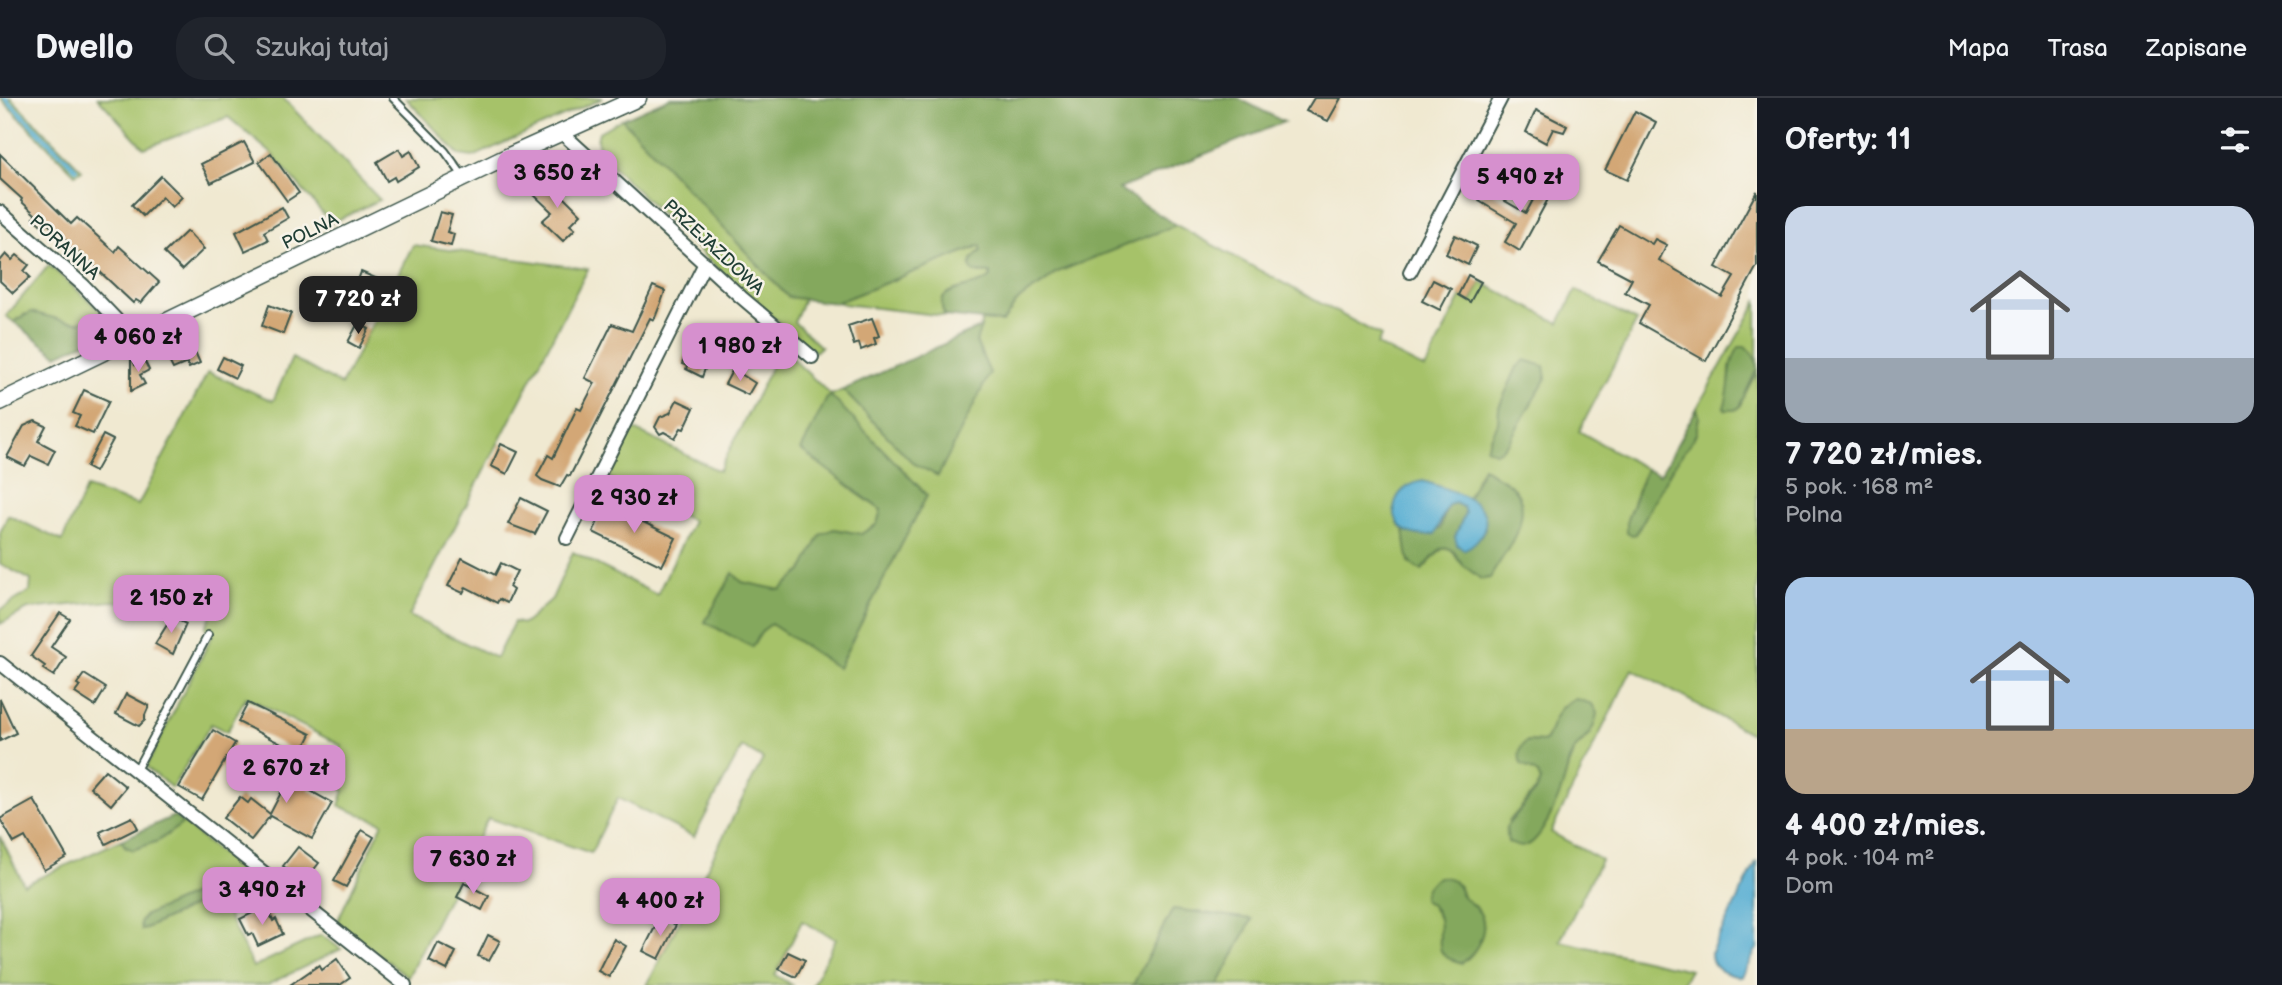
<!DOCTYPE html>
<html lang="pl">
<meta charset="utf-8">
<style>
body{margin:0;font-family:"Balsamiq Sans",sans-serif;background:#20242c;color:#f1f3f6;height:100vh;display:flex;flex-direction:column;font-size:26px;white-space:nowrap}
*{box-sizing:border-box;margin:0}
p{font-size:23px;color:#9ea1a6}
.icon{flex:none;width:38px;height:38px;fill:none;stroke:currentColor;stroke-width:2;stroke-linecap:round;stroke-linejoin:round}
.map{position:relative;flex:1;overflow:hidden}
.side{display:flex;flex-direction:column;background:#171b24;width:525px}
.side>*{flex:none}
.price{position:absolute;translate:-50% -60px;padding:0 16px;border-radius:14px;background:#d690ce;color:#111;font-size:23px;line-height:46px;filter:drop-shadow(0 2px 4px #0008)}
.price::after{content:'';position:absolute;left:50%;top:42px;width:21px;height:16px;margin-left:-10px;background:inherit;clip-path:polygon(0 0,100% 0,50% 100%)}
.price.active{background:#222;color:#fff}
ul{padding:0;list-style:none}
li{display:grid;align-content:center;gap:14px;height:371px;padding:0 28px}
li span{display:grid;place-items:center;height:217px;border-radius:21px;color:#555}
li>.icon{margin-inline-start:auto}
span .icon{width:126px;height:126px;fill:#fffc;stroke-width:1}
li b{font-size:30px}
h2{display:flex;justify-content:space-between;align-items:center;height:84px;padding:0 28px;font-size:30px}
header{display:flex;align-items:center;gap:42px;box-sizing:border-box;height:98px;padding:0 35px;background:#171b24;border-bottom:2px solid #363941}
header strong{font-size:33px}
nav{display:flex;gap:38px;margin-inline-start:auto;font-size:24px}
.search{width:490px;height:63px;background:#20242c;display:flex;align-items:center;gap:18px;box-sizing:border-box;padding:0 24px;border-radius:28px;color:#9ea1a6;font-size:26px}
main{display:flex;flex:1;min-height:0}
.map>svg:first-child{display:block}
.green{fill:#a6c269;stroke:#62804e;stroke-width:2;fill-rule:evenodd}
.forest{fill:#84a85d;stroke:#527248;stroke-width:2}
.water{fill:#56aed3;stroke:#3a7684;stroke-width:2}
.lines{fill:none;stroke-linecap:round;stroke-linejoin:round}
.stream{stroke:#56aed3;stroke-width:4.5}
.building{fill:#d3a776}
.service-casing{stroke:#3e574c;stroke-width:10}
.minor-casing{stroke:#3e574c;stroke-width:16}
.tertiary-casing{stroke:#3e574c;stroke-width:19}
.service{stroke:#fff;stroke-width:6}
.minor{stroke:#fff;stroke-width:12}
.tertiary{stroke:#fff;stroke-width:16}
.labels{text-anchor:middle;stroke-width:5;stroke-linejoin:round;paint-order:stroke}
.street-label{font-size:18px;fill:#1f3d34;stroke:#f7f3e8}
</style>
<header>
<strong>Dwello</strong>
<div class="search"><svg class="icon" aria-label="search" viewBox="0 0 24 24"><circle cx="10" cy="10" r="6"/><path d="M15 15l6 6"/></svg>Szukaj tutaj</div>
<nav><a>Mapa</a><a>Trasa</a><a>Zapisane</a></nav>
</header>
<main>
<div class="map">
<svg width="1757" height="887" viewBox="0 0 1757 887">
<rect width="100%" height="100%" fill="#f7f3e8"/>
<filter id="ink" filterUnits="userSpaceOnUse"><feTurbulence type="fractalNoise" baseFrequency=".0143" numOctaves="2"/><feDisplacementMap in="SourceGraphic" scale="14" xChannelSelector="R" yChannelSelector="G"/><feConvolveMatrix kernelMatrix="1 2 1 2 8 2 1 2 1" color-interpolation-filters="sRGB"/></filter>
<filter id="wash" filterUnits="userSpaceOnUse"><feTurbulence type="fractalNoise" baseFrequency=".00686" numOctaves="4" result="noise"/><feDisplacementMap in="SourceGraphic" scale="28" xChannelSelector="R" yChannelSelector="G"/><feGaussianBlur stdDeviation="1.57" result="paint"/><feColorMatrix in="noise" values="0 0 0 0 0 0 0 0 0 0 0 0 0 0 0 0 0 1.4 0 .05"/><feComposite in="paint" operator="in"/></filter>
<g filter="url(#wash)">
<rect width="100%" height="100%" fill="#f0e9d1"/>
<g class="green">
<polygon points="0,0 11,0 82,72 75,76"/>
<polygon points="98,0 283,0 380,102 331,125 271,55 228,19 144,50"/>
<polygon points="406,0 603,0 473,59 459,57"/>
<polygon points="622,21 788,199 804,201 794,224 821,249 815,254 742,194 601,57 597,42 599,34"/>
<path d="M1176 127 1381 238 1377 247 1425 271 1461 199 1471 204 1481 184 1559 225 1576 192 1637 223 1579 333 1646 371 1627 422 1636 436 1671 372 1696 336 1699 318 1697 310 1757 204V639L1632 571 1551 734 1601 762 1560 843 1690 872 1681 887H1218L1252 821 1173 811 1133 887H812L836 841 802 823 775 877 792 887H647L763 661 742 649 694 739 618 700 591 755 488 720 408 879 337 824 383 725 339 708 344 692 324 683 342 648 246 599 227 634 211 626 172 690 146 669 213 536 205 530 214 511 112 503 28 511 0 526V512L30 493 31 482 0 466V435L8 417 62 443 86 390 138 407 208 274 273 303 292 260 341 287 413 147 588 171 409 518 496 560 514 524 524 526 552 501 573 454 657 497 693 423 606 378 631 330 719 373 781 250 831 297 843 292 914 366 989 275 976 243 982 222 1002 224C1008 218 1012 210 1017 204 1028 192 1043 189 1055 175ZM1730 269 1755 278 1744 296 1742 303 1724 309 1729 296ZM1483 369 1510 387 1520 426 1516 438 1489 480 1481 481 1458 462 1454 454 1449 450 1442 451 1422 472 1409 465 1404 432 1398 426 1397 401C1421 370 1437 390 1467 401ZM855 394 927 398 838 569 771 526 763 532 755 543 705 524 733 476 741 484 780 492 802 473 822 436 834 431 861 436 877 426 881 412ZM1559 612 1591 636 1574 652 1556 704 1544 729 1509 723 1537 691 1541 683 1538 676 1534 673 1528 643 1542 644 1546 642ZM1458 786 1463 797 1440 840V822L1429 804Z"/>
<path d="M982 147 981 153 976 156 979 175H990L991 179C977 192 957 186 943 199L945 218 835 205Z"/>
<path d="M49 167 106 218C81 230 52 220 25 216L14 224 6 218Z"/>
<polygon points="183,725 243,774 144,818 142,832 218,797 253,869 321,837 341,851 267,887 0,887 0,738 24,787 121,742 126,750 158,743"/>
</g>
<g class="forest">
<path d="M670 0H1238L1284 24 1119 91 1176 127 1055 175C1043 189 1028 192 1017 204 1011 210 1008 218 1002 224L945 218C929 185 975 194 991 179L990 175 974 174 970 169 972 161 981 153V147L835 205 788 199 622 21Z"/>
<path d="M31 214C57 220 80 231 106 218L112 223 110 233 57 257 14 224Z"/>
<polygon points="981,229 976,244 990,275 938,378 914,366 843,292"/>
<path d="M1739 249H1745L1751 254 1756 262 1757 271 1739 309 1735 312H1726L1724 309C1732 289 1727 267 1739 249Z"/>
<polygon points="1525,262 1544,268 1546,280 1509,344 1500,353 1494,354 1486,350 1498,325 1499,309 1517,269"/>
<polygon points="831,298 927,397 838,570 771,526 763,532 752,549 705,524 733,475 742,484 780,492 802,473 821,436 834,431 861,436 877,426 881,412 801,352 827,300"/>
<polygon points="1697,310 1699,318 1696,336 1671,372 1636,436 1632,437 1627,434 1627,422 1646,371 1660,377"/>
<path d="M1483 369C1491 376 1502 380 1510 387 1541 413 1503 456 1490 480L1481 481 1463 467 1454 454 1449 450 1441 451 1421 472C1404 467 1407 448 1404 432L1418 437 1440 431 1448 407 1455 405 1463 409 1465 415 1455 439H1480L1485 431V422L1471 403 1467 401Z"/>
<path d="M1576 601 1592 606 1597 615C1594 641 1578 640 1570 660 1567 665 1568 670 1566 676 1562 694 1544 739 1528 747 1521 751 1514 747 1508 744L1506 729 1537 691 1541 683 1538 676 1521 666C1518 657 1519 647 1528 643L1542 644 1546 642C1554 624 1556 606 1576 601Z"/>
<polygon points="174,718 183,725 158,743 133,752 126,749 121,742"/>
<polygon points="243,774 252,781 141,832 140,825 144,818"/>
<path d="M1438 779C1456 779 1454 783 1462 797 1467 804 1478 809 1481 817 1489 834 1475 856 1462 865 1457 863 1449 862 1445 858 1431 848 1453 816 1423 802 1424 789 1428 786 1438 779Z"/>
<polygon points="1173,811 1252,821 1218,887 1133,887"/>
</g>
<g class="water">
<path d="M1423 383C1436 387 1469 398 1478 408 1495 423 1480 444 1464 452L1457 447 1455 439 1465 415 1463 409 1455 405 1448 407 1435 436C1389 447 1378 391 1423 383Z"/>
<path d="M1757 763V850L1742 879C1727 877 1710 871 1711 854Z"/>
</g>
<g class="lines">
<polyline class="stream" points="5,0 76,71"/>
</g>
<g id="blocks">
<g class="building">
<polygon points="1314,0 1341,0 1328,23 1306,13"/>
<polygon points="1536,12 1567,28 1564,34 1553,31 1546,45 1526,34"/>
<polygon points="1635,13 1656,24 1627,82 1605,72"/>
<polygon points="244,44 255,64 211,85 201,66"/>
<polygon points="399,51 403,58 411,53 419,69 396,83 394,79 387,83 377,64"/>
<polygon points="271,55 299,95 287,103 259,64"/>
<polygon points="0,56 71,126 77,120 115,154 119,148 159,184 141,205 136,202 133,205 80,155 78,157 66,146 68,144 47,125 44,129 33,120 36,117 21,103 22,101 0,81"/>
<polygon points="161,78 182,99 172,109 162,99 143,118 132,107"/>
<polygon points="545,80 581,116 570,127 575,131 563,143 542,123 552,114 531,94"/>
<polygon points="1543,83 1554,90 1520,153 1505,144 1516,125 1479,103 1486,92 1526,115"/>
<polygon points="1757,93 1757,168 1706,263 1639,225 1649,207 1625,194 1632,181 1598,163 1619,127 1652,146 1655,141 1667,147 1659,162 1722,199 1734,179 1716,169"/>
<polygon points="282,109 288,120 264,134 268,142 245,153 236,134"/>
<polygon points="440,114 452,117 447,134 454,136 451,148 431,143"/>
<polygon points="187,133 204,151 182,172 164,155"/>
<polygon points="1455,137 1477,148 1468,167 1446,156"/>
<polygon points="6,156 12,162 17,157 29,167 24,173 30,179 13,195 0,183 0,163"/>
<polygon points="361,174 378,181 371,200 354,193"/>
<polygon points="1468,177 1481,184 1470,204 1458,197"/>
<polygon points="1433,182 1451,191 1440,212 1422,203"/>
<polygon points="653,188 665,193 662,202 654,222 650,220 570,378 567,377 560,389 542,382 537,378 548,357 553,360 577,310 581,312 595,285 585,280 612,226 632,233"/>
<polygon points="269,207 291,215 283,236 262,228"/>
<polygon points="872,220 879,238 874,240 876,246 861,252 859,245 854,247 848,228"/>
<polygon points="358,225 369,231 359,250 348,244"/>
<polygon points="692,239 712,252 702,279 686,271 687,268 682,266"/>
<polygon points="191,245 200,265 189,270 187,265 173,271 166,257"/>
<polygon points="131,257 135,267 144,262 149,272 140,277 145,286 131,293"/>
<polygon points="223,259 241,268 235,280 217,271"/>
<polygon points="733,271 755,285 748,297 725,286"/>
<polygon points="84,292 109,303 93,336 75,328 80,318 73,315"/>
<polygon points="677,302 694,310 684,331 681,330 675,340 664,334 660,336 655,329 660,319 670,315"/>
<polygon points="35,323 46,328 38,343 55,352 48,366 31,358 25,368 7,359 24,328"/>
<polygon points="103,337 113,342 95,374 86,369"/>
<polygon points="501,346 518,354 507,376 491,368"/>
<polygon points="521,400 547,413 535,436 508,426"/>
<polygon points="606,406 676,440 662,468 593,434"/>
<polygon points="462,460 495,477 501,465 517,473 509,489 513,492 507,505 499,501 497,505 466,489 463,495 448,488"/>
<polygon points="60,515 70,521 51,549 66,559 54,578 43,571 45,568 31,558"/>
<polygon points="172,519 186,526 173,556 155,546"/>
<polygon points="84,576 106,590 95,608 75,595 80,588 77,586"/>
<polygon points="126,596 149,608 145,617 145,622 139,628 116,616"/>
<polygon points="0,601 16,635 0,643"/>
<polygon points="248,605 311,636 301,656 238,624"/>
<polygon points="213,632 235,645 202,702 179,689"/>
<polygon points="300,658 322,669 309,692 332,705 312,741 270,718 251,742 223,720 240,699 248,705 251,701 270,716"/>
<polygon points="105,672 126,689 111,707 90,689"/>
<polygon points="34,702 67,759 44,772 25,739 14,745 0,721"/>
<polygon points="132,719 138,730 106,746 100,734"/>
<polygon points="362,732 374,739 346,789 334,783"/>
<polygon points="298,749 319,765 304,784 283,768"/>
<polygon points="464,785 489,798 482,812 457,799"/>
<polygon points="263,810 267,817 270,816 273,823 276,821 283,836 258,848 252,835 248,837 240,821"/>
<polygon points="660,819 676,827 659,861 643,853"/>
<polygon points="488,837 500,843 489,863 478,858"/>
<polygon points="614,841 626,848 609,879 598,873"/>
<polygon points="438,845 456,854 447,872 429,863"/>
<polygon points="788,854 805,862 796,879 779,871"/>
<polygon points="337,861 350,880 340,887 290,887 319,867 322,872"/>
</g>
</g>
</g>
<g filter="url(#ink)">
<use href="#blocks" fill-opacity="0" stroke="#3e574c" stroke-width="2"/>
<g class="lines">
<defs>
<g id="service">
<polyline points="393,0 445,53 463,78"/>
<polyline points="136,672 208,537"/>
</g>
<g id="minor">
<polyline points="562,35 741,199 812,259"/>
<polyline points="0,114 83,187 127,233 132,242"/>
<polyline points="1410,174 1501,0"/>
<polyline points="567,440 705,165"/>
<polyline points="0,565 405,887"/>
</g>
<polyline id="tertiary" points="0,304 509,58 638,0"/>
</defs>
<use href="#service" class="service-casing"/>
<use href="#minor" class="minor-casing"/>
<use href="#tertiary" class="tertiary-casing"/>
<use href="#service" class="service"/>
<use href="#minor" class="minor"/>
<use href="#tertiary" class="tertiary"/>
</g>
</g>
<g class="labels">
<g class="street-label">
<text transform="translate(310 133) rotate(-26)" y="6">POLNA</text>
<text transform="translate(65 149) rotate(42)" y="6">PORANNA</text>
<text transform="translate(714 149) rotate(43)" y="6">PRZEJAZDOWA</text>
</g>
</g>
</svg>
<b class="price" style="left:557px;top:112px">3 650 zł</b>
<b class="price" style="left:1520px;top:116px">5 490 zł</b>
<b class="price active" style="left:358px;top:238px">7 720 zł</b>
<b class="price" style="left:138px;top:276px">4 060 zł</b>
<b class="price" style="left:740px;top:285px">1 980 zł</b>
<b class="price" style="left:634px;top:437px">2 930 zł</b>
<b class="price" style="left:171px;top:537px">2 150 zł</b>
<b class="price" style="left:286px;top:707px">2 670 zł</b>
<b class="price" style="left:473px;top:798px">7 630 zł</b>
<b class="price" style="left:262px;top:829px">3 490 zł</b>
<b class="price" style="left:660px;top:840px">4 400 zł</b>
</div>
<section class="side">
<h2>Oferty: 11<svg class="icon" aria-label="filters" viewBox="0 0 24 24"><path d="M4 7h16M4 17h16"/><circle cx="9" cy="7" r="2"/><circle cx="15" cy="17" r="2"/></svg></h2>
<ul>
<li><span style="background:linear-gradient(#c9d6e8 70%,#9aa5b1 0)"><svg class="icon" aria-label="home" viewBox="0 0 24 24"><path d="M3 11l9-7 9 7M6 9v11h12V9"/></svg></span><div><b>7 720 zł/mies.</b><p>5 pok. · 168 m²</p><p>Polna</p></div></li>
<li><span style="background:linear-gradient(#a9c7e8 70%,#b9a48a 0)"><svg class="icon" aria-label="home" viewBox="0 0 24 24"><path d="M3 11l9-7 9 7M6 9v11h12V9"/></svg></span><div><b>4 400 zł/mies.</b><p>4 pok. · 104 m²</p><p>Dom</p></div></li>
</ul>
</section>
</main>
